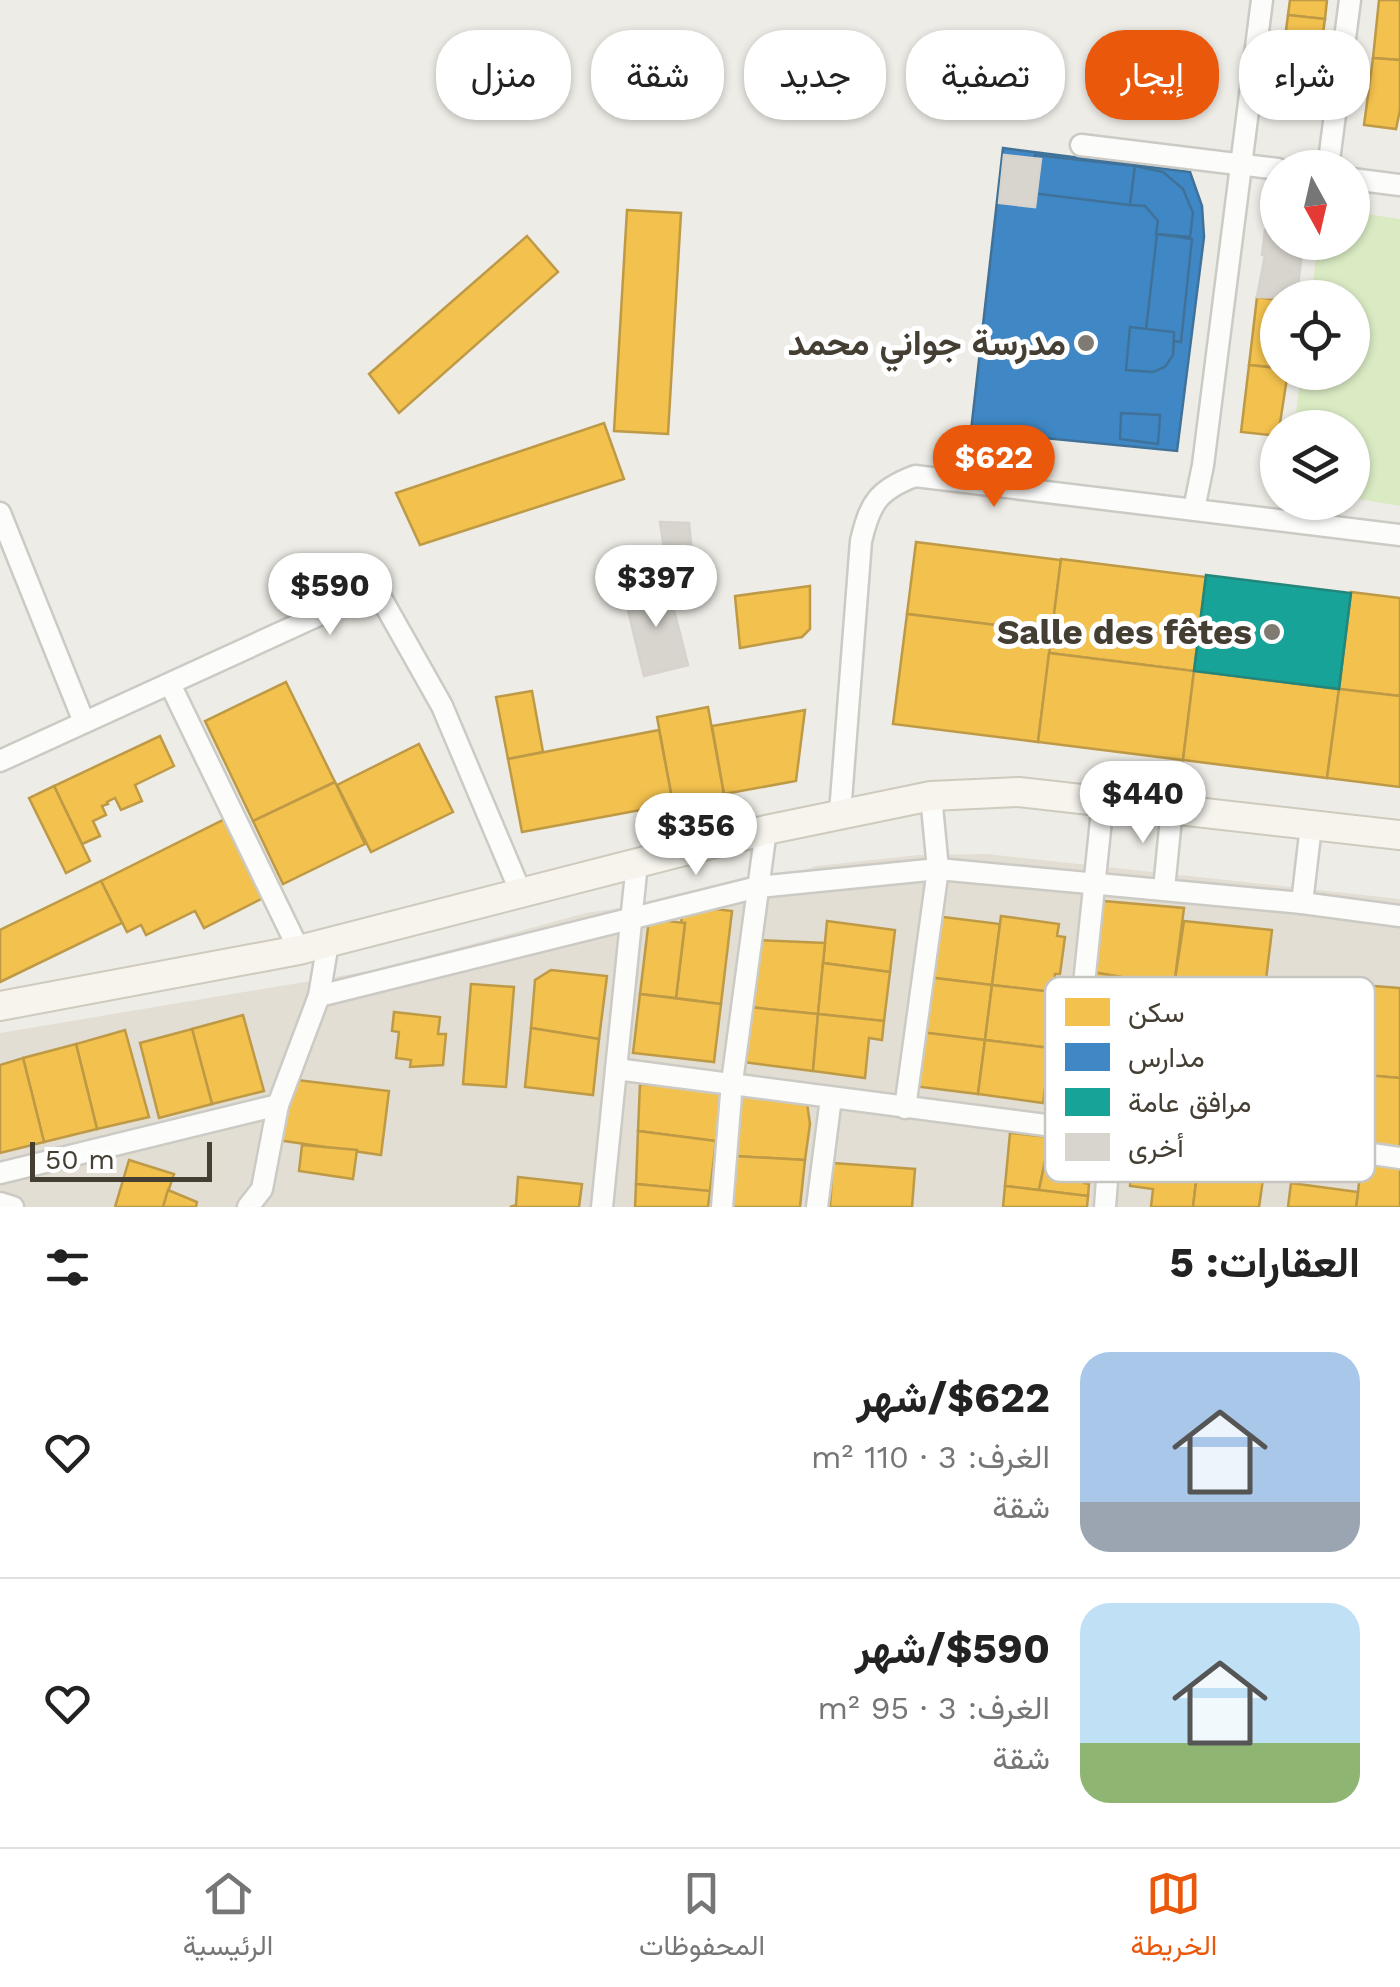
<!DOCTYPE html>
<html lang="ar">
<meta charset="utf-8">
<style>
body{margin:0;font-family:"Work Sans",Vazirmatn,sans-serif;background:#f2f2f2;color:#222;direction:rtl;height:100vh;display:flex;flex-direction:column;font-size:38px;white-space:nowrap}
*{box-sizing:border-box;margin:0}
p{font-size:32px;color:#767676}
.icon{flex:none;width:55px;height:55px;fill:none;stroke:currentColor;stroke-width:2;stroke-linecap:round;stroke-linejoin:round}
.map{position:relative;height:1207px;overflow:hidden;direction:ltr}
.details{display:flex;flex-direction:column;background:#fff;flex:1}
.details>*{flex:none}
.top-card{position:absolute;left:30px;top:30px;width:1340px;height:90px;direction:rtl;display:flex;gap:20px}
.needle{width:65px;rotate:172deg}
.controls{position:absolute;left:1260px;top:150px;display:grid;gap:20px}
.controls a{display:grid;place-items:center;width:110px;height:110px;border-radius:50%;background:#fff;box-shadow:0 2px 8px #0004;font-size:50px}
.scale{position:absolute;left:30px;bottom:25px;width:182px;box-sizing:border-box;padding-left:10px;border:5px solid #443e33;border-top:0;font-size:28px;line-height:35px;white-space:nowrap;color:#443e33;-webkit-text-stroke:8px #fff;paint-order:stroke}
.price{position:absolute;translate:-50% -85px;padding:0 22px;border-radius:35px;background:#fff;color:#222;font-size:32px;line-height:65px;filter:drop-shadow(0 2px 5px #0008)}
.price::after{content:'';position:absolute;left:50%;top:60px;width:30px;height:22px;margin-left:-15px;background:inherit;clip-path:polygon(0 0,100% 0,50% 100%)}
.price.current{background:#ea580c;color:#fff}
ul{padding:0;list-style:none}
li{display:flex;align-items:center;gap:30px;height:250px;padding:0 40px}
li+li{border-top:2px solid #e0e0e0}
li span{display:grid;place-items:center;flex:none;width:280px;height:200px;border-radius:30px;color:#555}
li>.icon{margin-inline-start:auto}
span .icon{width:120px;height:120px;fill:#fffc;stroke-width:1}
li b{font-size:42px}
h2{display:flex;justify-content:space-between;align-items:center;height:120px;padding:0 40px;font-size:42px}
.tag{padding:0 35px;border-radius:40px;background:#fff;box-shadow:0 2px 8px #0004;font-size:35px;line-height:90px}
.tag.current{background:#ea580c;color:#fff}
.tabs{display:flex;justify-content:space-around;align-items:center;height:140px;border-top:2px solid #e0e0e0;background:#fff;font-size:28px;color:#767676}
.tabs a{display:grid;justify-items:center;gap:5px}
.tabs .current{color:#ea580c}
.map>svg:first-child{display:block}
.residential{fill:#e3ded3}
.green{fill:#daebc4}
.homes{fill:#f2c14e;stroke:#be9a46;stroke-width:2.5}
.schools{fill:#3f88c5;stroke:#407299;stroke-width:2.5}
.public{fill:#17a398;stroke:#24857a;stroke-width:2.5}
.building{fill:#d8d5ce;stroke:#d7d3cc;stroke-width:2.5}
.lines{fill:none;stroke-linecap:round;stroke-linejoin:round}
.minor-casing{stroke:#cccac4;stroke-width:25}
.secondary-casing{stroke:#cecabd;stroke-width:32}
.minor{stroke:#fcfcfb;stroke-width:20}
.secondary{stroke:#f6f4ed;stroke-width:28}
.poi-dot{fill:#807b72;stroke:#fff;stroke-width:4}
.labels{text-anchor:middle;stroke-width:10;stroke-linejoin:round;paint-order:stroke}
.poi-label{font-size:35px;font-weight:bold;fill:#443e33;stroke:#fff;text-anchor:end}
.key{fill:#fff;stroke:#c7c5c2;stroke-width:2.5}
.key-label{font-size:28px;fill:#443e33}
</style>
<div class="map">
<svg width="1400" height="1207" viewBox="0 0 1400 1207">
<rect width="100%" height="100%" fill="#eeece6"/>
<polygon class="residential" points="987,854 1400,899 1400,1207 0,1207 0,1033 376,970 586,913 758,887 816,866 919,855"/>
<polygon class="green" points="1353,212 1400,219 1400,506 1353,498 1352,428 1294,427 1301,373 1352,372 1352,298 1311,297 1318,243 1352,242"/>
<g class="homes">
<polygon points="1290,0 1327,0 1325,19 1288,15"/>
<polygon points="1379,0 1400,0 1400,60 1373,58"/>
<polygon points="1288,15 1325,19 1323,33 1329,34 1324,69 1319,69 1317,87 1279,83"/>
<polygon points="1373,58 1400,60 1400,110 1396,129 1364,125"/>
<polygon points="627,210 681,213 668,434 614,431"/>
<polygon points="527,236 558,272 399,413 369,374"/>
<polygon points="1257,297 1278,300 1278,368 1249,365"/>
<polygon points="1249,365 1278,368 1278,372 1284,372 1283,378 1287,378 1278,436 1241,432"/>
<polygon points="604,423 624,479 420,545 396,493"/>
<polygon points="916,542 1061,560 1052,632 907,614"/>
<polygon points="1061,559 1206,577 1194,671 1049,653"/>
<polygon points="810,586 810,629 802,637 740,648 735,596"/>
<polygon points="1351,592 1400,598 1400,696 1339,689"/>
<polygon points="907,614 1052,632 1038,742 893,724"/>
<polygon points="1049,653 1194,671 1183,760 1038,742"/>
<polygon points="1194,671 1339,689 1327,778 1183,760"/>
<polygon points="286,682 335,782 253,821 205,721"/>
<polygon points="1339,689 1400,696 1400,787 1327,778"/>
<polygon points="532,691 543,752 508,759 496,697"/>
<polygon points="708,707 724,794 673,804 657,717"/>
<polygon points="805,710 796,781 724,794 712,726"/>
<polygon points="659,730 673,804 522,832 508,759"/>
<polygon points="160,736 174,766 135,785 142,801 121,810 115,798 107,802 108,804 102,806 106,815 93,821 100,836 82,844 54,786"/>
<polygon points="419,744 453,812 371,852 337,785"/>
<polygon points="335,782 365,844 283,884 253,821"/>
<polygon points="54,786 90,861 66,873 29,798"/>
<polygon points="229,817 269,895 204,928 195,911 146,935 141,925 127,932 101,881"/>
<polygon points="101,881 122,923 0,982 0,930"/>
<polygon points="1092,900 1184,908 1174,986 1086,971"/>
<polygon points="683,905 732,911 721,1004 676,998 685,923 681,923"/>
<polygon points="935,916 1000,924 992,985 927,977"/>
<polygon points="1001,916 1059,924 1057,936 1065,937 1060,974 1055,974 1053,992 992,985"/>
<polygon points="649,919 685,923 676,998 640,994"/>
<polygon points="827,921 895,930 890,972 823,963"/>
<polygon points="1184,921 1272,930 1264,996 1174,986"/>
<polygon points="754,940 825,943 818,1014 748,1007"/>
<polygon points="823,963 890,972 884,1021 818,1014"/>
<polygon points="551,970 607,976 599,1039 531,1028 535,980"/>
<polygon points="1086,971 1174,986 1167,1036 1081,1026"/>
<polygon points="927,977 992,985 985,1040 920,1032"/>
<polygon points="471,984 514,987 506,1087 463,1084"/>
<polygon points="992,985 1053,992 1051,1005 1055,1005 1050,1048 985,1040"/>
<polygon points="1361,985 1400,988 1400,1078 1354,1074"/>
<polygon points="640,994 721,1004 714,1062 633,1053"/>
<polygon points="748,1007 818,1014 813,1071 743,1062"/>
<polygon points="394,1012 440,1017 438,1034 446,1034 443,1065 410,1067 411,1060 396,1058 399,1032 392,1031"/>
<polygon points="818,1014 884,1021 882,1040 869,1038 865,1078 813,1071"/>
<polygon points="243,1015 264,1091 212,1104 192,1029"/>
<polygon points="531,1028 599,1039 593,1095 525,1087"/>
<polygon points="192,1029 212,1104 159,1118 140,1043"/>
<polygon points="125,1030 149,1117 97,1129 76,1044"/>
<polygon points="920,1032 985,1040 978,1094 913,1086"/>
<polygon points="985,1040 1050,1048 1043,1103 978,1094"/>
<polygon points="76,1044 97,1129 44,1142 23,1058"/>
<polygon points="23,1058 44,1142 0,1153 0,1065"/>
<polygon points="1354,1074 1400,1078 1400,1152 1349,1147"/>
<polygon points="297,1080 389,1091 381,1155 277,1140"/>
<polygon points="640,1084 723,1090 716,1141 638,1131"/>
<polygon points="742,1091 806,1096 810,1124 805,1160 734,1156"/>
<polygon points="638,1131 716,1141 710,1191 636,1184"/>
<polygon points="1010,1133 1050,1137 1039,1190 1005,1186"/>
<polygon points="1050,1137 1089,1141 1091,1168 1086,1168 1084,1183 1089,1184 1088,1196 1039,1190"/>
<polygon points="1176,1138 1201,1141 1193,1207 1151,1207 1153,1189 1130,1186 1132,1167 1142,1168 1143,1154 1161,1156 1161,1150 1175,1152"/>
<polygon points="1201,1141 1267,1152 1259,1207 1193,1207"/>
<polygon points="302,1145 357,1150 353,1179 299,1171"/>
<polygon points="734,1156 805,1160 800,1207 728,1207"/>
<polygon points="129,1160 174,1174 163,1207 115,1207"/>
<polygon points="1362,1160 1400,1165 1400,1207 1356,1207"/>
<polygon points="833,1163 915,1169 912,1207 830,1207"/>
<polygon points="518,1177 582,1184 579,1207 510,1207 516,1205"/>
<polygon points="1291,1183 1358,1192 1356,1207 1288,1207"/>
<polygon points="636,1184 710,1191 708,1207 635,1207"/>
<polygon points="1005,1186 1088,1196 1087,1207 1003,1207"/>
<polygon points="168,1190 197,1202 196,1207 163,1207"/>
</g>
<g class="schools">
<polygon points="1003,148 1190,172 1202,206 1204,237 1177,451 971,431"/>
<polygon points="1035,155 1135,166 1130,205 1031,193"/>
<polygon points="1135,166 1163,172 1183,189 1193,213 1190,237 1156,234 1158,221 1145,206 1130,205"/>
<polygon points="1157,234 1192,239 1181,342 1174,341 1173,350 1144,347"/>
<polygon points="1130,327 1174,332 1173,355 1165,367 1153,372 1126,370"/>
<polygon points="1121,413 1160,415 1158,444 1120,439"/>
</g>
<polygon class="public" points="1206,575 1351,593 1339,689 1194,671"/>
<g class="building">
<polygon points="1004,155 1041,159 1035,207 999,203"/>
<polygon points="1265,230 1278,231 1278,242 1303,244 1298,285 1295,285 1293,298 1257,297 1265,255 1262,255"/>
<polygon points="660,522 689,523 697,604 673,607"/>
<polygon points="667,583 688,665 644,676 624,594"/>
</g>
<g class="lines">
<defs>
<g id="minor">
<polyline points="1081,145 1278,169"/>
<polyline points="1328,168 1350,0"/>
<polyline points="1352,179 1400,185"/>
<polyline points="1194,509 1203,465 1262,0"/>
<polyline points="0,513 84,722"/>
<polyline points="170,684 299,950"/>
<polyline points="0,761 376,589 442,706 521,893"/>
<path d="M840 813 861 541C870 503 878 490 915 476L1400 535"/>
<polyline points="1164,889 1172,808"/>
<polyline points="1302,903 1311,826"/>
<polyline points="319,996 758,887 938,869 1302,903 1400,916"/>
<polyline points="616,1069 1069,1128 1170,1124 1400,1158"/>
<polyline points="905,1108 938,869 931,796"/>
<polyline points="1069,1128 1103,801"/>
<polyline points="1258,1138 1270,1034 1331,1039"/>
<polyline points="0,1173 278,1105"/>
<polyline points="0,1203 13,1207"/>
<polyline points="248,1207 262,1189 278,1105 319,996 328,943"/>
<polyline points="602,1207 637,863"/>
<polyline points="722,1207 732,1082 766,830"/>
<polyline points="817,1207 831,1098"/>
<polyline points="1105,1207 1111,1126"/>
</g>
<polyline id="secondary" points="0,1006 299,950 766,830 931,796 1019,792 1400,835"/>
</defs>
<use href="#minor" class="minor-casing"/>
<use href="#secondary" class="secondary-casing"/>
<use href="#minor" class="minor"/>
<use href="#secondary" class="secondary"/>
</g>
<g class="poi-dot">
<circle cx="1086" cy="343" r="10"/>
<circle cx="1272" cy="632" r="10"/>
</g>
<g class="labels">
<g class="poi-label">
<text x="1066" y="355">مدرسة جواني محمد</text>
<text x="1252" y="644">Salle des fêtes</text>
</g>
</g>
<rect x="1045" y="977" width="330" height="205" rx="15" class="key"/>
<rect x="1065" y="998" width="45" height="28" fill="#f2c14e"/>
<rect x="1065" y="1043" width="45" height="28" fill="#3f88c5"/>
<rect x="1065" y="1088" width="45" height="28" fill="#17a398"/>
<rect x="1065" y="1133" width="45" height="28" fill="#d8d5ce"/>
<g class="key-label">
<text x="1128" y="1022">سكن</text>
<text x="1128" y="1067">مدارس</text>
<text x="1128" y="1112">مرافق عامة</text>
<text x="1128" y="1157">أخرى</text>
</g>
</svg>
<div class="controls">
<a><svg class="needle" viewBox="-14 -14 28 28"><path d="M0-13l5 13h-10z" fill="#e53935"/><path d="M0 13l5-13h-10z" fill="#767676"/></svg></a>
<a><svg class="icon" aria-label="locate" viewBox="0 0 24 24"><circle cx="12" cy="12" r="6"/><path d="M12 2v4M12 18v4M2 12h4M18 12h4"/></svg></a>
<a><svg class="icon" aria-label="layers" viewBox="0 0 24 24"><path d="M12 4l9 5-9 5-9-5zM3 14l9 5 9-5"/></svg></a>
</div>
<div class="scale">50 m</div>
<b class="price current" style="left:994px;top:510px">$622</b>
<b class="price" style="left:656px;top:630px">$397</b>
<b class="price" style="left:330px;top:638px">$590</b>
<b class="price" style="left:1143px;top:846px">$440</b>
<b class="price" style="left:696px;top:878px">$356</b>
<div class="top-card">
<a class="tag">شراء</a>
<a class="tag current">إيجار</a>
<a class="tag">تصفية</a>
<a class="tag">جديد</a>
<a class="tag">شقة</a>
<a class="tag">منزل</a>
</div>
</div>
<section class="details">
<h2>العقارات: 5<svg class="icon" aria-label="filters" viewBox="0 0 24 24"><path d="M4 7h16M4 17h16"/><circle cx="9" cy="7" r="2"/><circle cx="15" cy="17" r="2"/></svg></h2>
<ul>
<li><span style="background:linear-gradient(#a9c7e8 75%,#9aa5b1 0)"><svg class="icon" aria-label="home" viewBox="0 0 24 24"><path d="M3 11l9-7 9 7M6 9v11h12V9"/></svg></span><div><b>$622/شهر</b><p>الغرف: 3 · 110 m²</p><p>شقة</p></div><svg class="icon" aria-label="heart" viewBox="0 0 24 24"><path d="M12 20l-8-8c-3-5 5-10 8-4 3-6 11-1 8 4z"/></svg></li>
<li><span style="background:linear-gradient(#bfe0f5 70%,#8fb573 0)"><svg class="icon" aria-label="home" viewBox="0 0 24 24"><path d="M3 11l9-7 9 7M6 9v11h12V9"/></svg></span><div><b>$590/شهر</b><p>الغرف: 3 · 95 m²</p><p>شقة</p></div><svg class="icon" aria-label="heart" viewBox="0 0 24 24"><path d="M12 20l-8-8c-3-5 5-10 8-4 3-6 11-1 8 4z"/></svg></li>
</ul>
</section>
<nav class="tabs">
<a class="current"><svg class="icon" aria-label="map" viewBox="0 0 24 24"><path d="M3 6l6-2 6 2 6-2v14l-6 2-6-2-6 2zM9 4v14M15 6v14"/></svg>الخريطة</a>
<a><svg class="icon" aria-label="saved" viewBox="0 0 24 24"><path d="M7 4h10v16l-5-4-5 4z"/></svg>المحفوظات</a>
<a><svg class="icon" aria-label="home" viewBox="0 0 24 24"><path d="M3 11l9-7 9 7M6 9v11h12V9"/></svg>الرئيسية</a>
</nav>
